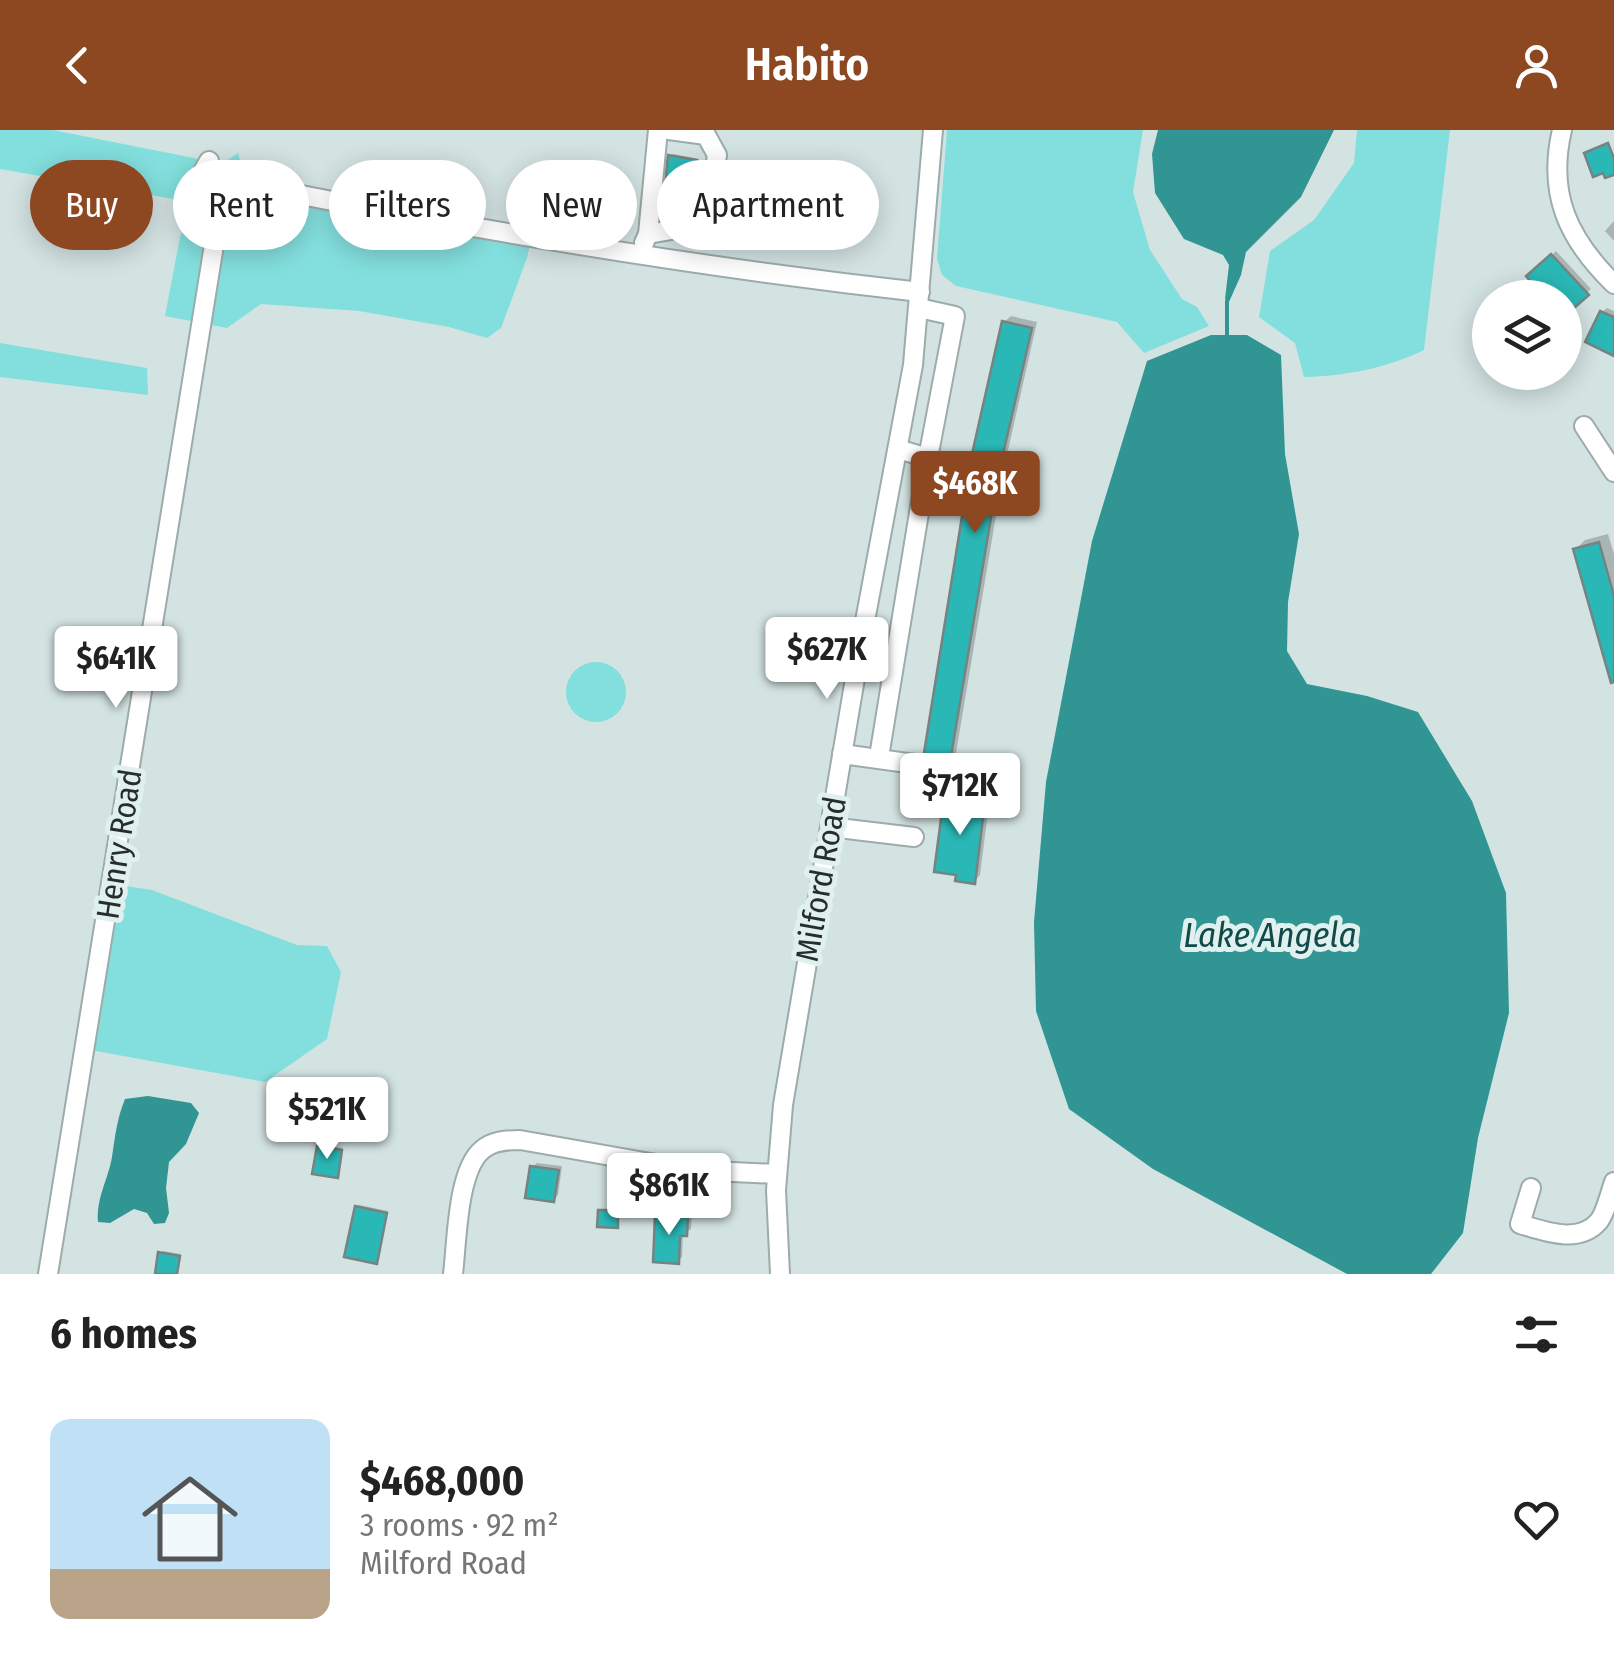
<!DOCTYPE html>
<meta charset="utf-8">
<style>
body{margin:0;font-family:"Fira Sans Condensed",sans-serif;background:#f2f2f2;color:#222;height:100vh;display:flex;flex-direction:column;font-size:38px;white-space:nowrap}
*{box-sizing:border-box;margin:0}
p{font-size:32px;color:#767676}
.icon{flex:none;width:55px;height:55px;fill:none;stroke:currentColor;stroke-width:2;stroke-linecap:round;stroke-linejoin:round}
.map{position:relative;height:1144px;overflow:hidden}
.drawer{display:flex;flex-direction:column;background:#fff;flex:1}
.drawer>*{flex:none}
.banner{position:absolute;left:30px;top:30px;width:1000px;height:90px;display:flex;gap:20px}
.controls{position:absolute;left:1472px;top:150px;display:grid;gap:20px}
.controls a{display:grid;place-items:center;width:110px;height:110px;border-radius:50%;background:#fff;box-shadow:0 5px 25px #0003;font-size:50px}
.price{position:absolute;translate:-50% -85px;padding:0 22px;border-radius:10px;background:#fff;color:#222;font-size:32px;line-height:65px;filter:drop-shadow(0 2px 5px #0008)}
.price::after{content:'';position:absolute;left:50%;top:60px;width:30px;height:22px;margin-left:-15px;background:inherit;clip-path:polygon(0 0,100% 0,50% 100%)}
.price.active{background:#8d4721;color:#fff}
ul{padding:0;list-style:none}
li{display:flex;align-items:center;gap:30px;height:250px;padding:0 50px}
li+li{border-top:2px solid #e0e0e0}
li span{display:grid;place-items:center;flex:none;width:280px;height:200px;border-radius:20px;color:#555}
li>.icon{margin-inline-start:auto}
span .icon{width:120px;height:120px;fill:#fffc;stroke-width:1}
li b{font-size:42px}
h2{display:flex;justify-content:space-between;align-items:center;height:120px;padding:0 50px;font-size:42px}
.tag{padding:0 35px;border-radius:45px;background:#fff;box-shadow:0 5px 25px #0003;font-size:35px;line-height:90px}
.tag.active{background:#8d4721;color:#fff}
header{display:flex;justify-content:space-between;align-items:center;height:130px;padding:0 50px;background:#8d4721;color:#fff;font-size:45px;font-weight:600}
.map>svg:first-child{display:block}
.green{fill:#83dfdd}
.water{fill:#309593}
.shadow{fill:#0003}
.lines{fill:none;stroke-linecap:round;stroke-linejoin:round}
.stream{stroke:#309593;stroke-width:4}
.building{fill:#2ab8b6;stroke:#758483;stroke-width:2.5}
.minor-casing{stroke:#9cabab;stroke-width:22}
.minor{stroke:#fff;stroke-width:18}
.labels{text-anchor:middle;stroke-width:10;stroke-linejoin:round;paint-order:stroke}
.street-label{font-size:32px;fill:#272d2c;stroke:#e0f0ef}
.water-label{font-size:35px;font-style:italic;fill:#104a49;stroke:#e0f0ef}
</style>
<header><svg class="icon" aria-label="back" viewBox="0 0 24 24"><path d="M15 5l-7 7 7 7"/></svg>Habito<svg class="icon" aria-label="person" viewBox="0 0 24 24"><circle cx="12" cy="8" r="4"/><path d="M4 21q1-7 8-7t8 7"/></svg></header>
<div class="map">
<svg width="1614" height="1144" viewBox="0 0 1614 1144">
<rect width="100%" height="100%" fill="#d3e3e2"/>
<g class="green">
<polygon points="0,0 53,0 209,31 226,31 238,23 248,57 532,106 527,128 501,198 487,208 449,197 359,181 261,174 227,198 165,186 180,107 192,76 179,70 0,39"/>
<polygon points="947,0 1143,0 1133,62 1150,120 1182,169 1197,177 1209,196 1144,223 1117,192 956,156 942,145 937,129"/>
<path d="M1357 0H1450L1424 220C1387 238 1345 246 1304 247L1295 213 1259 187 1270 121 1314 90 1354 33Z"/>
<polygon points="0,213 147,238 148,265 0,247"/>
<circle cx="596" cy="562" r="30"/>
<polygon points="113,754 152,760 297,815 327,816 341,842 327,909 265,952 85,919"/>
</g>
<g class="water">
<polygon points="1158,0 1334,0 1301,67 1246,122 1241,145 1229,172 1225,169 1229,135 1223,125 1184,109 1155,63 1152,24"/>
<polygon points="1211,205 1247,205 1281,225 1285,324 1299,404 1288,472 1287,521 1307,554 1367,566 1418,582 1472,671 1506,763 1509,883 1478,1008 1463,1103 1431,1144 1347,1144 1153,1039 1069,979 1036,881 1034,792 1046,652 1092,411 1147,231"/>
<path d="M148 966 191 973 199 983 186 1014 169 1032 166 1058 169 1083 165 1093 154 1094 147 1083 134 1079 110 1093 98 1092C96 1068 108 1050 112 1027 115 1007 117 988 125 969Z"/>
</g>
<g class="shadow">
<polygon points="673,24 699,29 688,76 670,27"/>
<polygon points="549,50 591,56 587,79 585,81 546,52"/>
<polygon points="1614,91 1614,111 1605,101"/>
<polygon points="1556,121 1591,159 1565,183 1565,168 1529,147"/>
<polygon points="1607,178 1614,181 1614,223 1602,182"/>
<polygon points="1011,186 1037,192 1004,338 956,623 949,630 1004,192"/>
<polygon points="1608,404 1614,424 1614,555 1575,420 1585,410"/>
<polygon points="953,661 990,666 980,745 974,751 946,667"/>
<polygon points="322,1015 343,1018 337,1045 319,1017"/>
<polygon points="537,1033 562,1036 558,1065 553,1070 532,1037"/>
<polygon points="359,1075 388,1081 376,1131 357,1077"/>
<polygon points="662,1082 692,1084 691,1099 683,1104 682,1127 678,1131 658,1087"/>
<polygon points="163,1121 181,1124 178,1144 157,1144"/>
</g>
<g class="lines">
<polyline class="stream" points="1227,171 1227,206"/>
</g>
<g class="building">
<polygon points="1608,13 1614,28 1614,45 1605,48 1603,43 1593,47 1584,23"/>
<polygon points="668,25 697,30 689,79 663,75"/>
<polygon points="544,51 590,58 586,84 540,77"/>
<polygon points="1551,124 1589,165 1565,186 1565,168 1545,168 1526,146"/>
<polygon points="1600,181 1614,187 1614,226 1585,212"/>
<polygon points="1002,191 1032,198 998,346 950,632 933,629 924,623 972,324"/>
<polygon points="1599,412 1614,466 1614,552 1611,553 1573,419"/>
<polygon points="944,666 985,671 975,754 955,751 956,745 934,742"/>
<polygon points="317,1016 342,1020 338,1048 312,1044"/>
<polygon points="530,1036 559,1040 554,1072 525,1068"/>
<polygon points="355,1076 387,1083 377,1134 344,1127"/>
<polygon points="598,1080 618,1080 618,1098 597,1097"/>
<polygon points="655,1086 688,1087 687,1106 680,1106 679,1134 653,1132"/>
<polygon points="158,1122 180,1126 177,1144 155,1144"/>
</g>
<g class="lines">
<defs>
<g id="minor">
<path d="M1562 0C1547 64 1568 109 1614 154"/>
<polyline points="209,31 205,38 236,64"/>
<polyline points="187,74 205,38"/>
<polyline points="707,94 790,103 829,85"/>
<polyline points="648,104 707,94 717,25 706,5 669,0"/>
<polyline points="644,113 648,104 658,0"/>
<polyline points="919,178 955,186 928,328"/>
<polyline points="1584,296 1614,342"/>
<polyline points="842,624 922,635"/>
<polyline points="879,627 928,328 898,319"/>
<polyline points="830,697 914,707"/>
<path d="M1531 1058 1520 1094C1544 1101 1579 1115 1599 1091 1606 1082 1610 1063 1614 1052"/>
<path d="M48 1144 214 115C219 96 224 63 247 58 256 55 271 60 281 61 492 103 706 138 920 162"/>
<path d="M453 1144C457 1112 457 1041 482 1020 492 1011 506 1010 520 1010L690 1040 777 1044"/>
<polyline points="780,1144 776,1060 783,975 862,507 913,235 933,0"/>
</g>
</defs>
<use href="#minor" class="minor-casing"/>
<use href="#minor" class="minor"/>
</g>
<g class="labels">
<g class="street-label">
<text transform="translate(119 714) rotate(-81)" y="11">Henry Road</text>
<text transform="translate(821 749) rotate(-80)" y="11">Milford Road</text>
</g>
<g class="water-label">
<text x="1270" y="817">Lake Angela</text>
</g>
</g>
</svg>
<div class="controls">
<a><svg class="icon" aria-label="layers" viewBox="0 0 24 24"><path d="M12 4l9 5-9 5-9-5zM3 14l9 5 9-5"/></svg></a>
</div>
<b class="price active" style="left:975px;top:406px">$468K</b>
<b class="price" style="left:827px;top:572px">$627K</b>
<b class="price" style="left:116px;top:581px">$641K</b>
<b class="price" style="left:960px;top:708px">$712K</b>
<b class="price" style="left:327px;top:1032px">$521K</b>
<b class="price" style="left:669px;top:1108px">$861K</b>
<div class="banner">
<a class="tag active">Buy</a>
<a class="tag">Rent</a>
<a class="tag">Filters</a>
<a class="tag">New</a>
<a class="tag">Apartment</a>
</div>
</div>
<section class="drawer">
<h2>6 homes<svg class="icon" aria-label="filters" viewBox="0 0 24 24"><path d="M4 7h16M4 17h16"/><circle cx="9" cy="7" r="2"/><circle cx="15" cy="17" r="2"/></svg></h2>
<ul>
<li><span style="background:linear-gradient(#bfe0f5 75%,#b9a48a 0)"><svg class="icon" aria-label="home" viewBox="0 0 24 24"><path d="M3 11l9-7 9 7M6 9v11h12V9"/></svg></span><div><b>$468,000</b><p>3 rooms · 92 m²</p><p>Milford Road</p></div><svg class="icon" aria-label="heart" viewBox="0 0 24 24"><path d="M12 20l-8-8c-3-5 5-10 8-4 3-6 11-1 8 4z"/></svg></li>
</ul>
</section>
